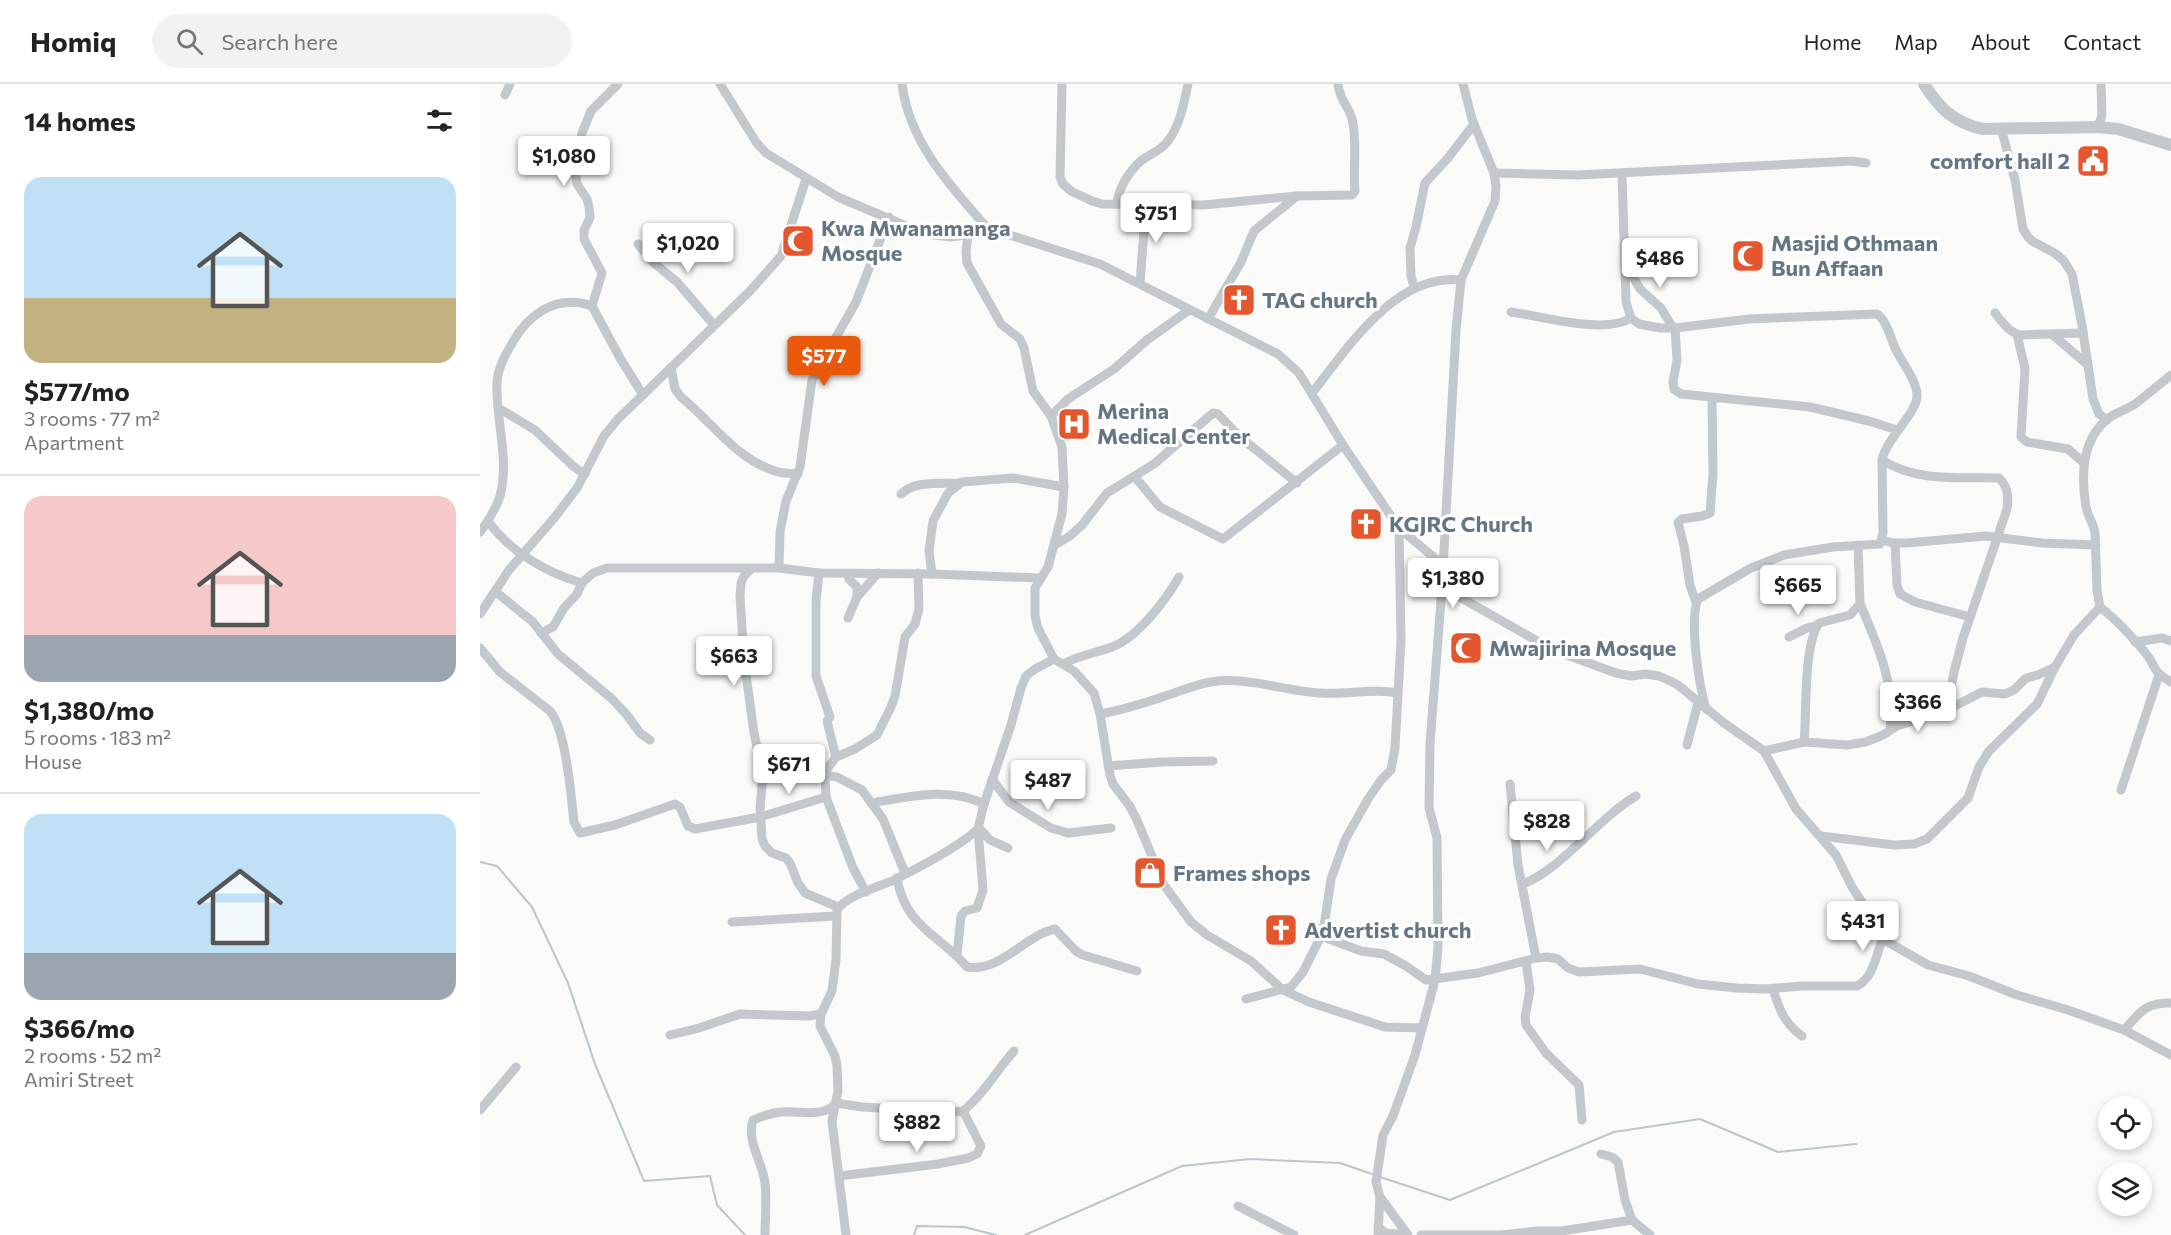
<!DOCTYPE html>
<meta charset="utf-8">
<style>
body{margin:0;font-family:Commissioner,sans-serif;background:#f2f2f2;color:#222;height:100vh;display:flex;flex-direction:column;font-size:22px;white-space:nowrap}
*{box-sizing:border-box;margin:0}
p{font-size:20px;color:#767676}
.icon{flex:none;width:33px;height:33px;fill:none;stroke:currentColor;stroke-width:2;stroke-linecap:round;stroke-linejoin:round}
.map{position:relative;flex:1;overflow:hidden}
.details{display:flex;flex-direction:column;background:#fff;width:480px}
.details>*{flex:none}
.buttons{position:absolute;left:1618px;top:1012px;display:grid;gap:12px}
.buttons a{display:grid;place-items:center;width:54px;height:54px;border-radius:50%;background:#fff;box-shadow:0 3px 9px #0003;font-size:30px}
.price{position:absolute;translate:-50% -51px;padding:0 14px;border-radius:6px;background:#fff;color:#222;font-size:20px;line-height:39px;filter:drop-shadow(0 2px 3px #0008)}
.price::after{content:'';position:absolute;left:50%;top:36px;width:18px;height:14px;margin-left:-9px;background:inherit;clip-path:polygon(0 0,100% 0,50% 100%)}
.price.selected{background:#ea580c;color:#fff}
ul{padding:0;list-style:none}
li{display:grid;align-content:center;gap:12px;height:318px;padding:0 24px}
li+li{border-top:2px solid #e0e0e0}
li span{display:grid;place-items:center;height:186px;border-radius:18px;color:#555}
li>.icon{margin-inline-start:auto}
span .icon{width:108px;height:108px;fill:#fffc;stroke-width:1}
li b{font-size:26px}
h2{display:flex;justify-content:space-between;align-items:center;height:72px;padding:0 24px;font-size:26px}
header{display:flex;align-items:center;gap:36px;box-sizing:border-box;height:84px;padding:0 30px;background:#fff;border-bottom:2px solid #e0e0e0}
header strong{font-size:28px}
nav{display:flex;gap:33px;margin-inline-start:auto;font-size:21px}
.search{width:420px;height:54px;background:#f2f2f2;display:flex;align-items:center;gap:15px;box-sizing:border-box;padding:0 21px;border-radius:33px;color:#767676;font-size:22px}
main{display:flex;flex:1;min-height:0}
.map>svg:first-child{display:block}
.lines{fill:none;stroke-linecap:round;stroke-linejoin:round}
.stream{stroke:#bbc7cb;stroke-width:2}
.minor{stroke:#c3c8cc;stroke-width:9}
.tertiary{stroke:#c3c8cc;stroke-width:12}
.labels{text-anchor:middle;stroke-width:6;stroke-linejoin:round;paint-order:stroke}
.poi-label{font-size:22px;font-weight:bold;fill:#657683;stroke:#fff;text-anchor:start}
</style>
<header>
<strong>Homiq</strong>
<div class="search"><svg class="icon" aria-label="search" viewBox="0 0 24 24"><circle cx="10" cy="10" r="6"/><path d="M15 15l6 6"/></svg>Search here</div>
<nav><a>Home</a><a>Map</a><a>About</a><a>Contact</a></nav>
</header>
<main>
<section class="details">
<h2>14 homes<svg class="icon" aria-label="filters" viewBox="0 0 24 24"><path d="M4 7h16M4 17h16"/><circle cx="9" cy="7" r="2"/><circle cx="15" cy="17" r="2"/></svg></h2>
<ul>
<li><span style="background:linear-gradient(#bfe0f5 65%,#c2b280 0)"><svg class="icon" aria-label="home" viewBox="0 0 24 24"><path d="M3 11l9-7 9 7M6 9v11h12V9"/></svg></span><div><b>$577/mo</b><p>3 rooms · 77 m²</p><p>Apartment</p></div></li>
<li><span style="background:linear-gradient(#f6c9c9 75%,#9aa5b1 0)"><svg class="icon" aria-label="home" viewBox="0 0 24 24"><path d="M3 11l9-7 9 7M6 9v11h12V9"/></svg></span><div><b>$1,380/mo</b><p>5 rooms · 183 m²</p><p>House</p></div></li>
<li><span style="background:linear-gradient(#bfe0f5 75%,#9aa5b1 0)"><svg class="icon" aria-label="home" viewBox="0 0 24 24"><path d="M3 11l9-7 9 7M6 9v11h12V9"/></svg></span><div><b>$366/mo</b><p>2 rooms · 52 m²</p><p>Amiri Street</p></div></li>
</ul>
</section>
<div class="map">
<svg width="1691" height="1151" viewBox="0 0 1691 1151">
<rect width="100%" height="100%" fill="#fafaf8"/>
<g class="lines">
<g class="stream">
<polyline points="0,778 17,782 52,823 88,899 115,980 164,1097 230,1092 237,1121 265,1151"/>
<polyline points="900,1093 970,1116 1134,1048 1220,1035 1298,1068 1376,1060"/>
<polyline points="434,1151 437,1142 484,1143 516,1151"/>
<polyline points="545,1151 702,1082 770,1075 860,1079 895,1091"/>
</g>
<g class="minor">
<polyline points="138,0 111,27 102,49 95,88 97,100 107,115 109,123 110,134 104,146 104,155 122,189 112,222 140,274 163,311"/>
<polyline points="240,0 276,58 286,69 358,113 445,150 471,153 517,147 620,180 798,270 819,289 863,361 919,444 963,481"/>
<path d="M422 0C429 59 472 104 510 147"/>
<path d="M582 0 580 93 583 100 591 107 612 117 622 120 723 121 817 112 872 111 875 107C873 85 877 62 873 40 871 23 860 19 858 0"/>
<polyline points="25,11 30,0"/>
<polyline points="1618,43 1622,31 1621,0"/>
<polyline points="1521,44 1535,96 1543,145 1548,153 1552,157 1576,170 1584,177 1592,190 1602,241 1613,315 1619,330 1627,336"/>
<polyline points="1014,89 1098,91 1372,77 1386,79"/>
<path d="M1142 90 1146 218 1151 234 1159 240 1180 244H1195L1269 235 1397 230C1407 236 1411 256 1416 266 1423 280 1437 297 1437 312 1437 329 1406 355 1402 376L1403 449 1400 460 1353 463 1304 471 1271 484 1218 515C1209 535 1219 602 1226 625"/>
<path d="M637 120C638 104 650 86 662 76 671 69 681 67 688 57 700 41 704 19 708 0"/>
<polyline points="488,151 486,167 487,179 521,240 540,255 544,264 553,307 571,332 582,363 584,403 582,430 568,483 555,504 555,532 558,544 574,575 594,587 614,609 620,630 630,691 633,700 649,721 656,734 684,801 711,838 727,851 771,877 803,906 829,918 905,943 941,944"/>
<polyline points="158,160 174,179 197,198 234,241"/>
<polyline points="1147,182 1160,205 1181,224 1193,244"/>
<polyline points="660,199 666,121"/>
<polyline points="934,203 931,192 930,164 936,143 945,99 968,74 994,40"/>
<path d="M1031 228C1061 232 1124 251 1151 234"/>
<path d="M1515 229C1522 238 1529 248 1540 251L1603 249"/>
<polyline points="728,235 761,178 774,147 817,112"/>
<polyline points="1195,244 1197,276 1193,298 1194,305 1201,310 1330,323 1389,337 1417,346"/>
<polyline points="1537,251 1545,284 1541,353 1547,358 1588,365 1604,379"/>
<polyline points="1573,251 1608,281"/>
<path d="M191 283 195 305 201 313C232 338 256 375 295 387 303 390 311 389 318 390"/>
<path d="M832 309C868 264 915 189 981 196"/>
<polyline points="20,325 55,346 94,383 105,390"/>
<polyline points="571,332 588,315 634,285 667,256 709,226"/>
<path d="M1402 376C1436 398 1479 393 1519 394 1528 402 1529 413 1527 425L1483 554 1474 588 1467 626"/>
<polyline points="655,393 680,423 743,455 863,361"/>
<path d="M421 410C435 396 461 400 480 399"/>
<polyline points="0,448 8,437"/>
<polyline points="1402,456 1413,459 1427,459 1506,452 1562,459 1616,461"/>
<polyline points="1415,459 1417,501 1420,510 1435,518 1490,533"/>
<polyline points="575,461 590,452 602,441 627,409 674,380 733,329 738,330 760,353 817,399"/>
<polyline points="299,484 300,448 306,417 320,383 332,296 376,218 409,133"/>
<polyline points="271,485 264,492 261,499 260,512 264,576 274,649 283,690 280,724 282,755 285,762 292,769 306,774 310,779 318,799 325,809 358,823"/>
<polyline points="339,489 336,517 336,592 350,633 347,637 356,673"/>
<polyline points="368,490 369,495 377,503 377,513"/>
<polyline points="452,490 449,467 453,437 468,409 482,398 533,394 584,403"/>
<path d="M102 499C67 489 29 467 8 437 12 429 18 420 20 412 30 374 15 334 17 297 18 285 24 273 30 263 46 232 75 209 112 222"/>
<polyline points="962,503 1073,566 1136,589 1151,592 1165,590 1179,592 1188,596 1198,601 1244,639 1284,667 1316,725 1356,771 1372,803 1408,858 1448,881 1489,892 1537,911 1588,926 1644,946 1691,971"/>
<polyline points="16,508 53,538 78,570 131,614 147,631 160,649 170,656"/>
<polyline points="1216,519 1210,501 1204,462 1198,438 1202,435 1222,432 1230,429 1233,390 1232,314"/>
<path d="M1380 520C1397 559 1416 602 1410 646"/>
<path d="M1620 523C1637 536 1650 551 1664 567 1677 582 1670 586 1691 598"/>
<polyline points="0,530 29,486 75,433 97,404 124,352 137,336 270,207 301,172 326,95"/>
<polyline points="368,534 377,513 398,489"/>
<polyline points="61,549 73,543 84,524 97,510 102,499 113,489 127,484 299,484 339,489 452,490 560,494"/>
<polyline points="1309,553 1327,544 1337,542"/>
<polyline points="1655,558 1682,554 1691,557"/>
<path d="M0 564 20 588 70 627C86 646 91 711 94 738L100 749 135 741 195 720 200 723 208 742 215 745 280 733 346 713"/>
<path d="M583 580C598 572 615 569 632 563 658 553 685 517 699 493"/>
<path d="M620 630C644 626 668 618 691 610 704 606 717 600 731 598 768 592 803 607 840 609 867 611 892 604 918 609"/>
<path d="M1324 658C1327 629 1323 563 1339 539L1370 531 1380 520 1378 461"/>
<polyline points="1207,661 1218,619"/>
<polyline points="1284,667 1324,658 1367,661 1386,658 1403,651 1417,642 1467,626 1502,608 1525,610 1534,606 1546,594 1558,591 1575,583"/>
<polyline points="628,682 682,678 733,677"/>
<polyline points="345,691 357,693 382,706 403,735 425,789"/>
<polyline points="512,695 529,718 571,744 588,749 631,744"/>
<polyline points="1030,700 1038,781 1056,874"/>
<polyline points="1641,706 1679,591"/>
<path d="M391 719C428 713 468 702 504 720"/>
<polyline points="499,744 510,756 528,764"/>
<path d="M1341 752 1414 761 1434 760 1447 755 1488 714 1499 683 1509 667 1557 620 1575 583 1594 551 1620 523 1617 506 1615 449C1614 440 1608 433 1606 423 1601 393 1601 358 1626 336 1634 329 1646 326 1655 320 1667 311 1679 301 1691 291"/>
<path d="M417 794C425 843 459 850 487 883 520 889 545 851 575 845L596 867 603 871 657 887"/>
<path d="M1043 800C1082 785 1117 735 1156 712"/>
<polyline points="386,808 373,784 346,713 345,691 347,685 356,673 375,665 397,651 411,623 415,612 425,553 435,540 439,525 438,489"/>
<polyline points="252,838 356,832"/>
<path d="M841 852 881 867 904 870 926 882 946 896 998 889 1056 874 1068 873 1078 875 1088 884 1099 888 1160 885 1218 900 1257 904 1286 905 1322 902H1377C1395 893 1396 868 1404 852"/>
<polyline points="477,871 481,832 485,827 497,824 503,806 498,745"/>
<polyline points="1046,878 1050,906 1045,933 1046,941 1066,969 1099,1001 1102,1036"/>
<path d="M1293 905C1299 925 1304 939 1322 952"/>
<polyline points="766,915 811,903 823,888 841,852 845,836 851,795 865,756 888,715 901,696 911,686 915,664 921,556 919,444"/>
<path d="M1644 946C1661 928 1664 919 1691 919"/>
<polyline points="190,951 219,944 260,930 329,932 341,930"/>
<polyline points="0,1026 36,983"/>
<polyline points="1121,1070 1132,1073 1138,1078 1145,1116 1152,1136 1170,1151"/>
<polyline points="359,1092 458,1080 488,1074 497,1070 501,1062 483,1027"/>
<polyline points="758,1122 814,1151"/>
<polyline points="898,1143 905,1149 927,1151"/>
<path d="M285 1151C285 1134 287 1117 285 1099 283 1079 266 1057 273 1036 282 1032 292 1029 301 1028 319 1026 343 1035 356 1019L382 1023 434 1026 453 1029 483 1027C504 1010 516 987 534 967"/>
<path d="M366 1151 352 1037 358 1007 357 982 355 972 340 942 341 930 352 907 356 876 357 826C365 812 398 803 414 796 438 784 479 763 498 745L504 720 531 641 541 604 546 592 555 585 574 575"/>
<polyline points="898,1151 900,1113"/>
<polyline points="928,1151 900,1113 896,1098 903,1051 913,1032 935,971 955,896 958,864 957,754 949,724 950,660 962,503 976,246 981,196 1015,117 1016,102 1014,89 992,35 983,0"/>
<polyline points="941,1151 1020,1151"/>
<polyline points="1022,1151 1057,1147 1082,1147 1152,1136"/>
</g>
<path class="tertiary" d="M1444 0C1459 24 1474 39 1503 45L1618 43 1638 45 1691 61"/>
</g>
<defs>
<symbol id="civic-square" viewBox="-11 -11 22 22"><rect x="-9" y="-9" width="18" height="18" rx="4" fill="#e4572e" stroke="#fff"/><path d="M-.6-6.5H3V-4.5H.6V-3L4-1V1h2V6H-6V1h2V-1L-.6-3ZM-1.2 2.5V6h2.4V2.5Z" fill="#fff"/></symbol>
<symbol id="mosque-square" viewBox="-11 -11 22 22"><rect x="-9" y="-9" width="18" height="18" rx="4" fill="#e4572e" stroke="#fff"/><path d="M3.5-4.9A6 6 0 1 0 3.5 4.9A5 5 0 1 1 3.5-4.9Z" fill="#fff"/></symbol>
<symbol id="church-square" viewBox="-11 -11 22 22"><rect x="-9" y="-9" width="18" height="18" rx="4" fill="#e4572e" stroke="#fff"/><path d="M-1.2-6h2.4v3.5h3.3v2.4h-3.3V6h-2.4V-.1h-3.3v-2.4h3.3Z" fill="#fff"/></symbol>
<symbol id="hospital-square" viewBox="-11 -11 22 22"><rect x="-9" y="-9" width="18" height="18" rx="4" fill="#e4572e" stroke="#fff"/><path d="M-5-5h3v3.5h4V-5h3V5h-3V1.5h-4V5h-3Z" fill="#fff"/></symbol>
<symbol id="shop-square" viewBox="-11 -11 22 22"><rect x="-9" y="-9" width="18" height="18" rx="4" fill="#e4572e" stroke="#fff"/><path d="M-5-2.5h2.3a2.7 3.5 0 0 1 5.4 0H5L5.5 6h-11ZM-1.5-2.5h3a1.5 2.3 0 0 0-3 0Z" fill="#fff"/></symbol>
</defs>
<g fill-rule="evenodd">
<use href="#civic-square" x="1594" y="58" width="38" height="38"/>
<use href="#mosque-square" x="299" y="138" width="38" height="38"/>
<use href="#mosque-square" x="1249" y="153" width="38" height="38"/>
<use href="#church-square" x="740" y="197" width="38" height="38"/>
<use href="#hospital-square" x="575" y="321" width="38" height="38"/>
<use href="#church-square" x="867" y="421" width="38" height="38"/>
<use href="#mosque-square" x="967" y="545" width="38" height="38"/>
<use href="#shop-square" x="651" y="770" width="38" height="38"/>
<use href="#church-square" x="782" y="827" width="38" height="38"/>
</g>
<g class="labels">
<g class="poi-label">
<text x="1590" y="85" text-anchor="end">comfort hall 2</text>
<text x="341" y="152">Kwa Mwanamanga<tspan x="341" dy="25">Mosque</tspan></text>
<text x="1291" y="167">Masjid Othmaan<tspan x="1291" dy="25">Bun Affaan</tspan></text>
<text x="782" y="224">TAG church</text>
<text x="617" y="335">Merina<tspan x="617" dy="25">Medical Center</tspan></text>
<text x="909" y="448">KGJRC Church</text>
<text x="1009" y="572">Mwajirina Mosque</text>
<text x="693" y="797">Frames shops</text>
<text x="824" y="854">Advertist church</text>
</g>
</g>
</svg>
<div class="buttons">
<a><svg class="icon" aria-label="locate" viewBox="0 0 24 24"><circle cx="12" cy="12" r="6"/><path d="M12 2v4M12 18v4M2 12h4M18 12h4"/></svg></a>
<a><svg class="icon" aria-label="layers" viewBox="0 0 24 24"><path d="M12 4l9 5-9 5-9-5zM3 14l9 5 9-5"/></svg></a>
</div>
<b class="price" style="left:84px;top:103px">$1,080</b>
<b class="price" style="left:676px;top:160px">$751</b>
<b class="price" style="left:208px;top:190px">$1,020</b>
<b class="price" style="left:1180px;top:205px">$486</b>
<b class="price selected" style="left:344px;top:303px">$577</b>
<b class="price" style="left:973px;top:525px">$1,380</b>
<b class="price" style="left:1318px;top:532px">$665</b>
<b class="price" style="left:254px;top:603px">$663</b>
<b class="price" style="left:1438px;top:649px">$366</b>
<b class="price" style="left:309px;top:711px">$671</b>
<b class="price" style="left:568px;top:727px">$487</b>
<b class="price" style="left:1067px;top:768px">$828</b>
<b class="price" style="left:1383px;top:868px">$431</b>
<b class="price" style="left:437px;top:1069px">$882</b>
</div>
</main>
